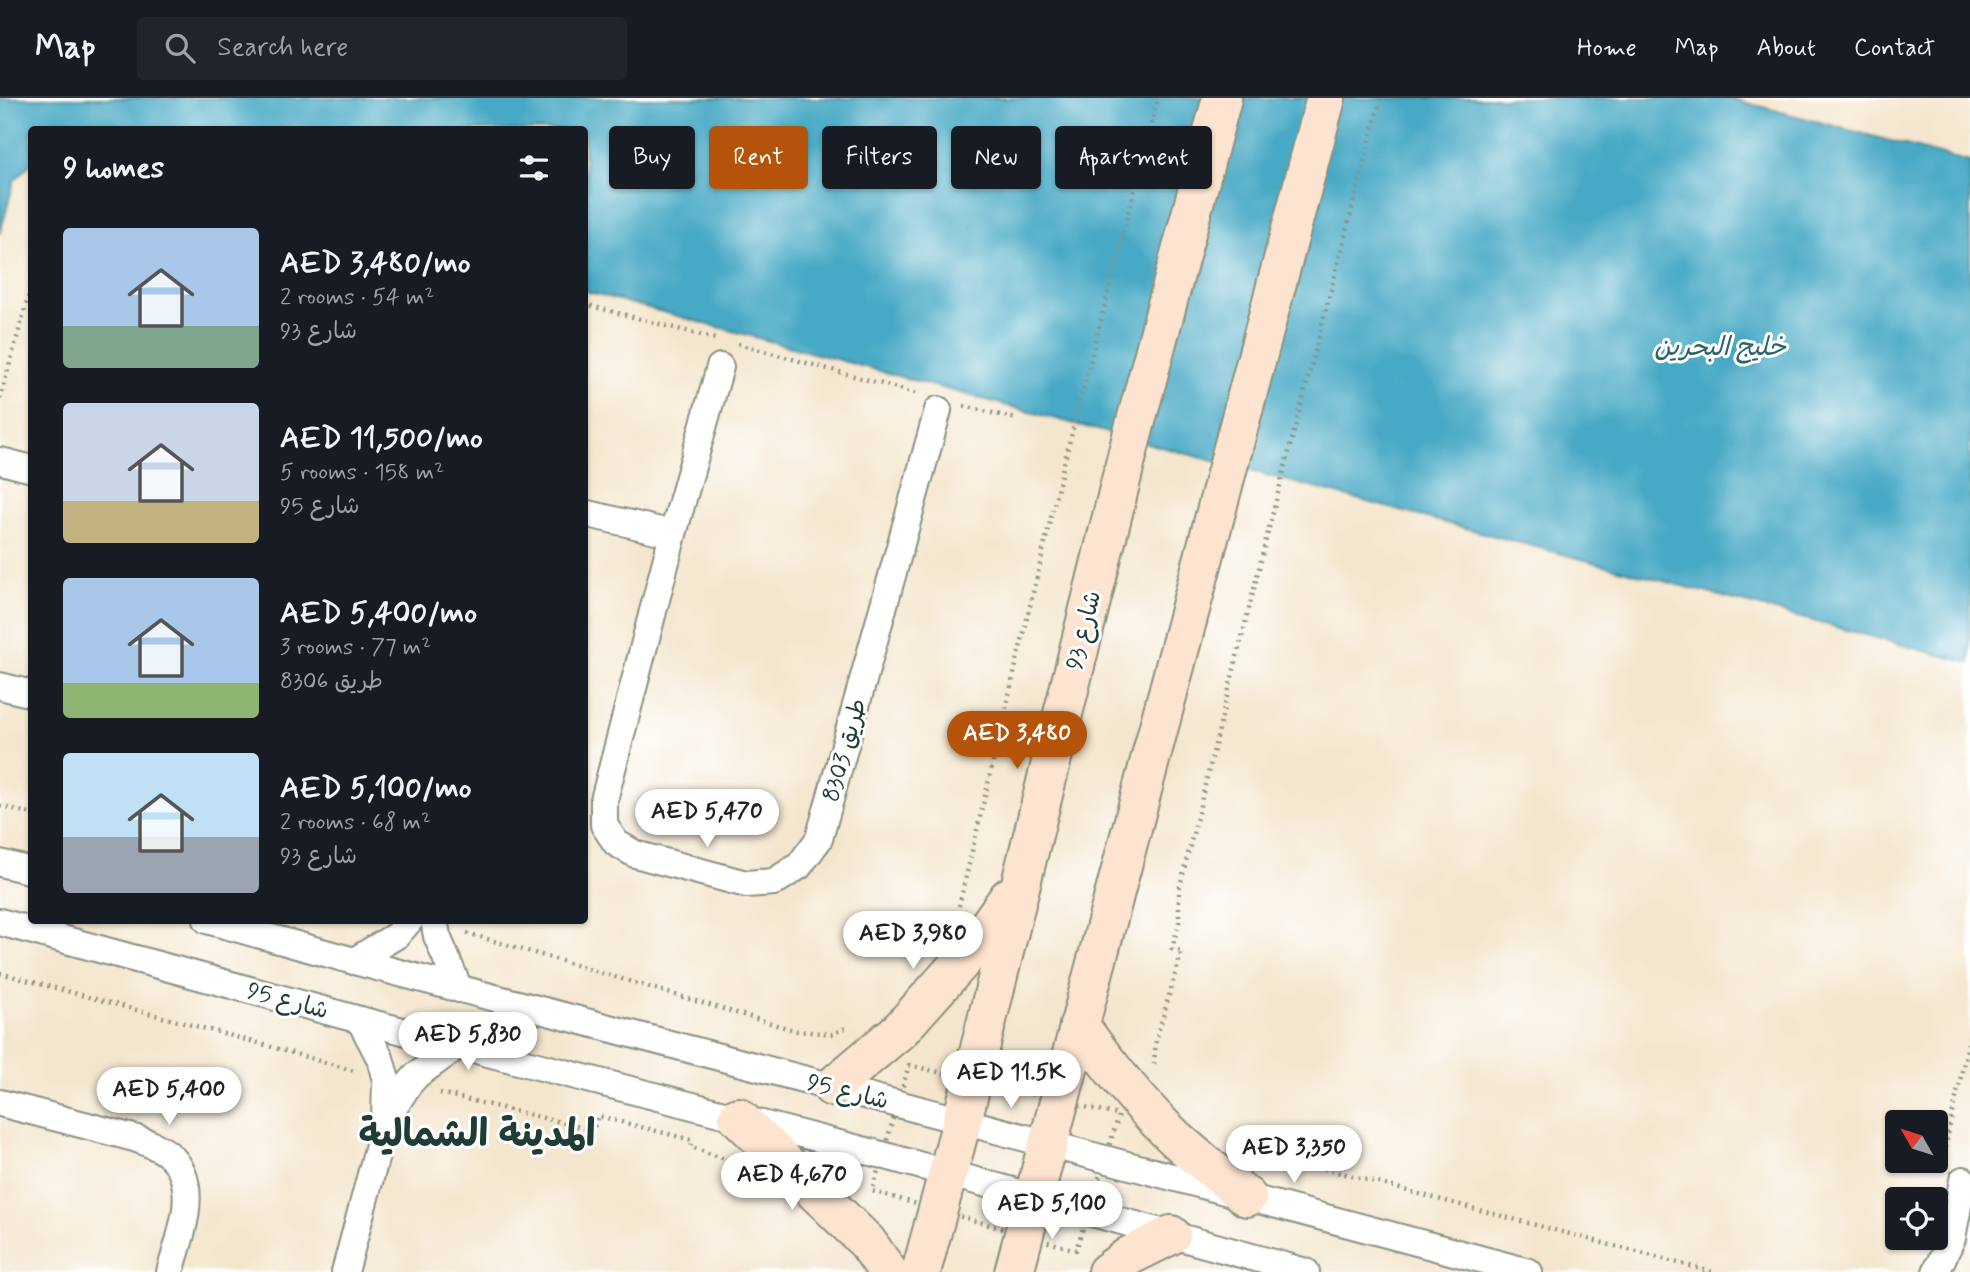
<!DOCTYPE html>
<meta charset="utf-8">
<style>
body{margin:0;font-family:Mynerve,"Playpen Sans Arabic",sans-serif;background:#20242c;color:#f1f3f6;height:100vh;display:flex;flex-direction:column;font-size:26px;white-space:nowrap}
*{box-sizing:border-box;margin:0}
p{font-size:23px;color:#9ea1a6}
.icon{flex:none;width:38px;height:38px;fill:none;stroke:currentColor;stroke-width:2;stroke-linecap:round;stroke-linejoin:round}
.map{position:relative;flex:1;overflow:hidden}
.sheet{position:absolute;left:28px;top:28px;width:560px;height:798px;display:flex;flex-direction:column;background:#171b24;border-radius:7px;box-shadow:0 2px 5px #0004}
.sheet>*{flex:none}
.guide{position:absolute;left:609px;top:28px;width:665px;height:63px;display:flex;gap:14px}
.needle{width:46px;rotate:309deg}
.tools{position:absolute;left:1885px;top:1012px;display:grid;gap:14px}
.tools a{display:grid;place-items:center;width:63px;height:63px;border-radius:7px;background:#171b24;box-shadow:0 2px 5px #0004;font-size:35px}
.price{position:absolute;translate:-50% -60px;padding:0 16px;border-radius:24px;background:#fff;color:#222;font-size:23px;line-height:46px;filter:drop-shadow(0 2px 4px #0008)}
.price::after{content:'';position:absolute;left:50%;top:42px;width:21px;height:16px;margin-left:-10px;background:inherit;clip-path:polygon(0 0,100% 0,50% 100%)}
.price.on{background:#b45309;color:#fff}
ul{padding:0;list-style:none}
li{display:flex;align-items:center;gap:21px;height:175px;padding:0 35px}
li span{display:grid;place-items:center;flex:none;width:196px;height:140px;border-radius:7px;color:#555}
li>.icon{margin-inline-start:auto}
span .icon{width:84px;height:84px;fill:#fffc;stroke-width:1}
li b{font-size:30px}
h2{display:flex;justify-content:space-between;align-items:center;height:84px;padding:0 35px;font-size:30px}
.pill{padding:0 24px;border-radius:7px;background:#171b24;box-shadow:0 2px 5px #0004;font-size:24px;line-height:63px}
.pill.on{background:#b45309;color:#fff}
header{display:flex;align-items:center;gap:42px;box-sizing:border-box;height:98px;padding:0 35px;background:#171b24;border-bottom:2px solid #363941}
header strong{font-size:33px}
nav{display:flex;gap:38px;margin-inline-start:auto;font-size:24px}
.search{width:490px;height:63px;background:#20242c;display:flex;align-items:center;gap:18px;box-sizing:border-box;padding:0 24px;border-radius:7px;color:#9ea1a6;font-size:26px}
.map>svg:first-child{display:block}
.water{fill:#46a9c5;stroke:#32737c;stroke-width:2}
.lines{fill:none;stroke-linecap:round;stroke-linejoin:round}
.street-casing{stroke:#8a9281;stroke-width:30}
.secondary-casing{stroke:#8a9281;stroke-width:42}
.path{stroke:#8a9281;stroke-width:4.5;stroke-dasharray:2 5;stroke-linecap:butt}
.street{stroke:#fff;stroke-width:26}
.secondary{stroke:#fde4d0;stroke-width:38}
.labels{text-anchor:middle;stroke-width:6;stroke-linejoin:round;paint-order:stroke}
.street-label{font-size:24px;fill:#1f3d34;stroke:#fff}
.water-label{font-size:26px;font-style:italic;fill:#2d6367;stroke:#fff}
.town-label{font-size:38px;font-weight:bold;fill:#1f3d34;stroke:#fff}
</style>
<header>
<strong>Map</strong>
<div class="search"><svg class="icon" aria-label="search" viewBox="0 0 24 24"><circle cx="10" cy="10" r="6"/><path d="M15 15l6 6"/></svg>Search here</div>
<nav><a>Home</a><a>Map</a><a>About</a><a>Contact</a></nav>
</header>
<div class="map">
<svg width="1970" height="1174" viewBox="0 0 1970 1174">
<rect width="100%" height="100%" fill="#fff"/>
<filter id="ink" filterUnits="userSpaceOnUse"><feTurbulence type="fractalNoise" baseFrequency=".0143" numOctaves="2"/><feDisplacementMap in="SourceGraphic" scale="14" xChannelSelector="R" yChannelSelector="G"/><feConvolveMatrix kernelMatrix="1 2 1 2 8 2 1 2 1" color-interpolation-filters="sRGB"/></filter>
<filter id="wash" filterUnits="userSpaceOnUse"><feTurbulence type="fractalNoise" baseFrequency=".00686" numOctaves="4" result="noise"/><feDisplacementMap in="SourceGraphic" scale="28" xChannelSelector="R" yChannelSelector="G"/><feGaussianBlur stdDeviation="1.57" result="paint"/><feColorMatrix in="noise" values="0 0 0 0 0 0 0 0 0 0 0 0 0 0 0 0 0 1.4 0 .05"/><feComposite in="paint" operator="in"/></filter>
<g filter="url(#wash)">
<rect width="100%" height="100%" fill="#f4e6ce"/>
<polygon class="water" points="0,0 1729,0 1970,64 1970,565 1034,315 585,193 584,32 32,32 31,65 14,83 0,136"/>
</g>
<g filter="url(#ink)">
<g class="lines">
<defs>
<g id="street">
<polyline points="720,269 673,436 604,702 604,727 616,745 635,756 746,786 774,784 799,768 819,741 938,312"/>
<polyline points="1,363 32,371"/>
<polyline points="584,415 673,436"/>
<polyline points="0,588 32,596"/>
<polyline points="0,765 32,773"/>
<polyline points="207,822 354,863 898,1006 1529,1174"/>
<polyline points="434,822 437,838 459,891"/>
<polyline points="0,824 360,922 882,1057 1306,1174"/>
<polyline points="354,863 397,837 410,822"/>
<path d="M0 1005 134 1040C146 1044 158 1048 168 1056 203 1085 180 1138 170 1174"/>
<polyline points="386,1022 408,987 417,977 459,947"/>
<polyline points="345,1174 385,1024 386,982 380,960 360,922"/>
<polyline points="1936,1174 1952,1140 1963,1082"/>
</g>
<g id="secondary">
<path d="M1079 927C1108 967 1139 1006 1175 1040 1198 1061 1223 1080 1247 1099"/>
<polyline points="832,989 900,932 969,855 1009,799"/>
<polyline points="738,1019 867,1144 888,1174"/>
<polyline points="921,1174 962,1023 1132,338 1222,0"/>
<polyline points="1014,1174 1326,0"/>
<polyline points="1107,1174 1129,1158 1171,1137"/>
</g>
</defs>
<use href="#street" class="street-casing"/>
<use href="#secondary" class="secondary-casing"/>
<g class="path">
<polyline points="584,206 716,241"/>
<polyline points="738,246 915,295"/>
<polyline points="0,301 32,186"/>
<polyline points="964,308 1016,321"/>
<polyline points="0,708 32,716"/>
<polyline points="959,808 1061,377 1158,0"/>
<polyline points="467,835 797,933 832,936 845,930"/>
<polyline points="0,875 258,945 354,973"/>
<polyline points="1154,966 1156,942 1182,853 1172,851 1179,824 1179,792 1271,422 1381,0"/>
<polygon points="909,967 1119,1017 1076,1152 872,1093"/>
<polyline points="440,995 593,1032 598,1018 692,1042 691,1049 733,1064"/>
<polyline points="1243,1049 1712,1174"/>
<polyline points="1942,1063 1970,938"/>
</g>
<use href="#street" class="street"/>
<use href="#secondary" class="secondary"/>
</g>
</g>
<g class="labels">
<g class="street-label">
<text transform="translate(1083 532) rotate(-76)" y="8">شارع 93</text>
<text transform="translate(844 652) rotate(-74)" y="8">طريق 8303</text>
<text transform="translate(288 902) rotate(15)" y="8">شارع 95</text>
<text transform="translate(848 993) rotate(14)" y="8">شارع 95</text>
</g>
<g class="water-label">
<text x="1720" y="257">خليج البحرين</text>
</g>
<g class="town-label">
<text x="477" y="1048">المدينة الشمالية</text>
</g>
</g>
</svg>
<div class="tools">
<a><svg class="needle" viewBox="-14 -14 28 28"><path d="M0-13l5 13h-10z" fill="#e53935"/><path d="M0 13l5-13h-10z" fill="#9ea1a6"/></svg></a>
<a><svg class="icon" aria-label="locate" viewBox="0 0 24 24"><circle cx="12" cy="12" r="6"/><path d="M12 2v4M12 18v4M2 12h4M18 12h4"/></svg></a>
</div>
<b class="price on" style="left:1017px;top:673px">AED 3,480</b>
<b class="price" style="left:707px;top:751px">AED 5,470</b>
<b class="price" style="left:913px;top:873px">AED 3,980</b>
<b class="price" style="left:468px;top:974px">AED 5,830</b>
<b class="price" style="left:1011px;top:1012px">AED 11.5K</b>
<b class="price" style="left:169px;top:1029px">AED 5,400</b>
<b class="price" style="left:1294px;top:1087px">AED 3,350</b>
<b class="price" style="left:792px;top:1114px">AED 4,670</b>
<b class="price" style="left:1052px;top:1143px">AED 5,100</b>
<div class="guide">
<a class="pill">Buy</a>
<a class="pill on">Rent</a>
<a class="pill">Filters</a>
<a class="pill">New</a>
<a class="pill">Apartment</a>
</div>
<section class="sheet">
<h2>9 homes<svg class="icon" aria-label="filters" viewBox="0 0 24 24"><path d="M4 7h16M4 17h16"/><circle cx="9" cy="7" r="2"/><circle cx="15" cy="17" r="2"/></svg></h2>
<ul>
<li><span style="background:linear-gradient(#a9c7e8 70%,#7fa58c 0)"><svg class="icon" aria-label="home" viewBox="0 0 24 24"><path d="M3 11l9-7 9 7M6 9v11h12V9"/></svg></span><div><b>AED 3,480/mo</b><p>2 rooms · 54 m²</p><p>شارع 93</p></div></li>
<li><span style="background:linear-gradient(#c9d6e8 70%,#c2b280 0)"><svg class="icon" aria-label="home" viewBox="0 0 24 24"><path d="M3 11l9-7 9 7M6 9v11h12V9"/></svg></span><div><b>AED 11,500/mo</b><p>5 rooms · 158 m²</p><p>شارع 95</p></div></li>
<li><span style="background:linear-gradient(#a9c7e8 75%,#8fb573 0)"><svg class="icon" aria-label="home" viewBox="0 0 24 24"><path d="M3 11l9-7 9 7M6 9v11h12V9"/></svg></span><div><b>AED 5,400/mo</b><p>3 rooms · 77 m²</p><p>طريق 8306</p></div></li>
<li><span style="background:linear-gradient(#bfe0f5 60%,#9aa5b1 0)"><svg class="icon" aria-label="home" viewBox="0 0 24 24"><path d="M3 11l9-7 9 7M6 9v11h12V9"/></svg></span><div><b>AED 5,100/mo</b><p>2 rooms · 68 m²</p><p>شارع 93</p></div></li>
</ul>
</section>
</div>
